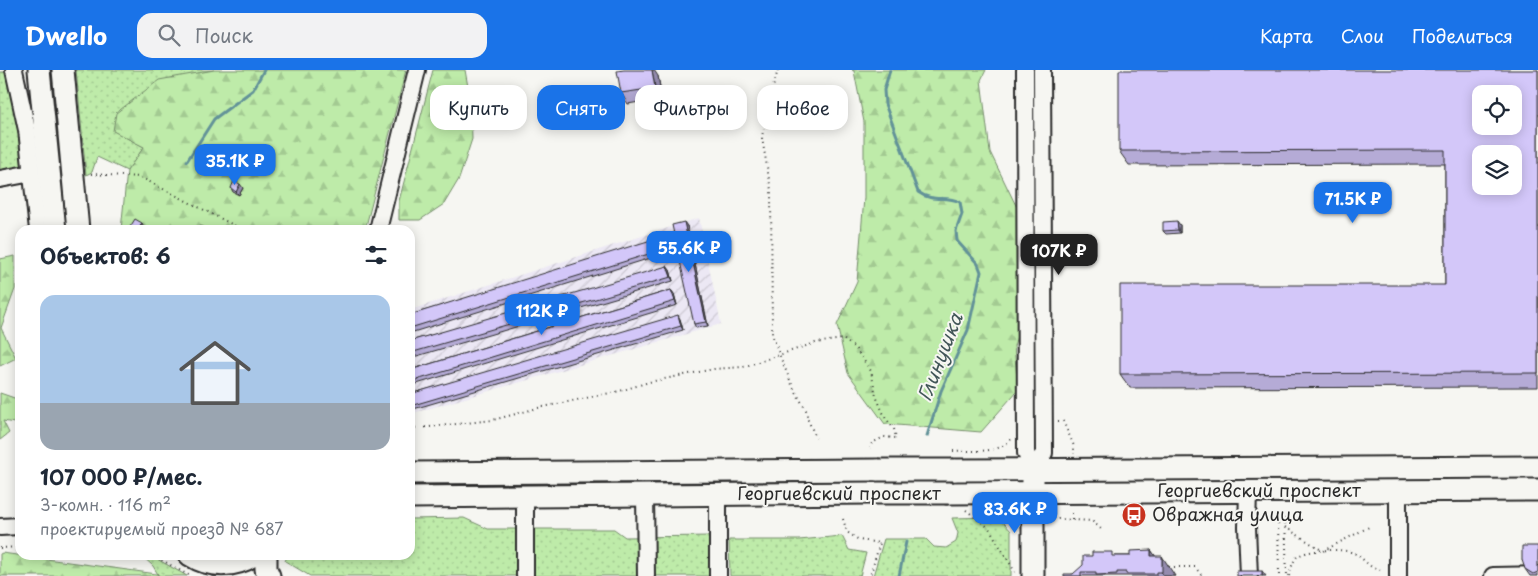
<!DOCTYPE html>
<html lang="ru">
<meta charset="utf-8">
<style>
body{margin:0;font-family:"Playpen Sans",sans-serif;background:#f2f2f3;color:#1f2937;height:100vh;display:flex;flex-direction:column;font-size:19px;white-space:nowrap}
*{box-sizing:border-box;margin:0}
p{font-size:16px;color:#747a83}
.icon{flex:none;width:28px;height:28px;fill:none;stroke:currentColor;stroke-width:2;stroke-linecap:round;stroke-linejoin:round}
.map{position:relative;flex:1;overflow:hidden}
.sheet{position:absolute;left:15px;top:155px;width:400px;height:335px;display:flex;flex-direction:column;background:#fff;border-radius:15px;box-shadow:0 2px 12px #0003}
.sheet>*{flex:none}
.hud{position:absolute;left:430px;top:15px;width:475px;height:45px;display:flex;gap:10px}
.buttons{position:absolute;left:1472px;top:15px;display:grid;gap:10px}
.buttons a{display:grid;place-items:center;width:50px;height:50px;border-radius:10px;background:#fff;box-shadow:0 2px 12px #0003;font-size:25px}
.price{position:absolute;translate:-50% -42px;padding:0 11px;border-radius:10px;background:#1a73e8;color:#fff;font-size:16px;line-height:32px;filter:drop-shadow(0 1px 2px #0008)}
.price::after{content:'';position:absolute;left:50%;top:30px;width:15px;height:11px;margin-left:-8px;background:inherit;clip-path:polygon(0 0,100% 0,50% 100%)}
.price.selected{background:#222;color:#fff}
ul{padding:0;list-style:none}
li{display:grid;align-content:center;gap:10px;height:265px;padding:0 25px}
li span{display:grid;place-items:center;height:155px;border-radius:15px;color:#555}
li>.icon{margin-inline-start:auto}
span .icon{width:90px;height:90px;fill:#fffc;stroke-width:1}
li b{font-size:21px}
h2{display:flex;justify-content:space-between;align-items:center;height:60px;padding:0 25px;font-size:21px}
.pill{padding:0 18px;border-radius:15px;background:#fff;box-shadow:0 2px 12px #0003;font-size:18px;line-height:45px}
.pill.selected{background:#1a73e8;color:#fff}
header{display:flex;align-items:center;gap:30px;box-sizing:border-box;height:70px;padding:0 25px;background:#1a73e8;color:#fff}
header strong{font-size:24px}
nav{display:flex;gap:28px;margin-inline-start:auto;font-size:18px}
.search{width:350px;height:45px;background:#f2f2f3;display:flex;align-items:center;gap:12px;box-sizing:border-box;padding:0 18px;border-radius:15px;color:#747a83;font-size:19px}
.map>svg:first-child{display:block}
.industrial{fill:url(#industrial-furrows)}
.grass{fill:url(#grass-dots);stroke:#748b6a}
.forest{fill:url(#forest-firs);stroke:#748b6a}
.lines{fill:none;stroke-linecap:round;stroke-linejoin:round}
.stream{stroke:#629298;stroke-width:3}
.minor-casing{stroke:#2b2b2b;stroke-width:20}
.major-casing{stroke:#2b2b2b;stroke-width:25}
.path{stroke:#2b2b2b;stroke-width:2;stroke-dasharray:1 4;stroke-linecap:butt}
.minor{stroke:#f6f6f2;stroke-width:16}
.major{stroke:#f6f6f2;stroke-width:21}
.major-bridge-casing{stroke:#2b2b2b;stroke-width:25;stroke-linecap:butt}
.major-bridge{stroke:#f6f6f2;stroke-width:21}
.wall{fill:#b5abd6;stroke:#2b2b2b}
.shaded-wall{fill:#948bae;stroke:#2b2b2b}
.building{fill:#d3c7f9;stroke:#2b2b2b;fill-rule:evenodd}
.labels{text-anchor:middle;stroke-width:4;stroke-linejoin:round;paint-order:stroke}
.street-label{font-size:18px;fill:#2b2b2b;stroke:#f6f6f2}
.poi-label{font-size:18px;fill:#2b2b2b;stroke:#f6f6f2;text-anchor:start}
.water-label{font-size:19px;font-style:italic;fill:#425658;stroke:#f6f6f2}
</style>
<header>
<strong>Dwello</strong>
<div class="search"><svg class="icon" aria-label="search" viewBox="0 0 24 24"><circle cx="10" cy="10" r="6"/><path d="M15 15l6 6"/></svg>Поиск</div>
<nav><a>Карта</a><a>Слои</a><a>Поделиться</a></nav>
</header>
<div class="map">
<svg width="1538" height="506" viewBox="0 0 1538 506">
<defs>
<pattern id="industrial-furrows" width="10" height="10" patternUnits="userSpaceOnUse" patternTransform="scale(1.25)"><rect width="10" height="10" fill="#ece8f4"/><path d="M-1 1l2-2M0 10L10 0M9 11l2-2" fill="none" stroke="#cbc7d1"/></pattern>
<pattern id="grass-dots" width="8" height="8" patternUnits="userSpaceOnUse" patternTransform="scale(1.25)"><rect width="8" height="8" fill="#beeba9"/><path d="M2 2h.1M6 6h.1" fill="none" stroke="#a3ca92" stroke-width="1.8" stroke-linecap="round"/></pattern>
<pattern id="forest-firs" width="22" height="20" patternUnits="userSpaceOnUse" patternTransform="scale(1.25)"><rect width="22" height="20" fill="#beeba9"/><path d="M5 1l3.5 6h-7zM16 11l3.5 6h-7z" fill="#a3ca92"/></pattern>
</defs>
<rect width="100%" height="100%" fill="#f6f6f2"/>
<filter id="ink" filterUnits="userSpaceOnUse"><feTurbulence type="fractalNoise" baseFrequency=".02" numOctaves="2"/><feDisplacementMap in="SourceGraphic" scale="10" xChannelSelector="R" yChannelSelector="G"/><feConvolveMatrix kernelMatrix="1 2 1 2 8 2 1 2 1" color-interpolation-filters="sRGB"/></filter>
<g filter="url(#ink)">
<polygon class="industrial" points="699,148 721,254 410,344 410,240"/>
<g class="grass">
<polygon points="48,0 55,0 69,160 63,160"/>
<polygon points="76,0 214,0 190,5 114,61 144,77 127,101 97,87 92,102 86,105"/>
<polygon points="0,2 9,2 26,89 17,100 0,103"/>
<polygon points="999,447 1011,461 1011,506 873,506 884,469 926,469 934,477 946,478 956,472 958,463 952,448"/>
<polygon points="464,448 488,459 614,459 625,467 713,466 713,506 310,506 285,491 288,485 410,485 410,449"/>
<polygon points="842,466 849,480 866,483 860,506 730,506 729,470 799,470"/>
<polygon points="141,485 150,485 187,506 159,506 153,496"/>
</g>
<g class="forest">
<polygon points="214,0 406,0 365,160 121,160 127,101 144,77 113,61 116,43 159,10"/>
<polygon points="433,0 465,0 471,34 472,69 459,109 444,134 420,150 399,150 399,131"/>
<polygon points="852,0 986,0 981,10 990,82 1022,148 1022,248 1014,276 1018,320 981,362 885,354 848,303 837,255 857,212 864,128 864,52 854,1"/>
<polygon points="15,186 15,219 1,258 16,288 0,296 0,189"/>
<polygon points="0,323 20,330 20,354 3,351 9,363 0,370"/>
<polygon points="2,483 157,504 159,506 0,506 0,484"/>
</g>
<g class="lines">
<g class="stream">
<path d="M890 0 884 20 885 34 918 122C933 133 945 125 960 132L962 144 956 161 957 171 978 194 981 202 968 260 941 321 927 366"/>
<polyline points="187,91 214,49 253,20 264,0"/>
<polyline points="899,506 906,472"/>
</g>
<defs>
<g id="minor">
<polyline points="14,0 27,60 38,160"/>
<polyline points="1025,0 1026,383 1033,400"/>
<polyline points="0,109 32,103"/>
<polyline points="378,160 417,0"/>
<polyline points="1033,400 1044,383 1042,0"/>
<polyline points="1248,421 1247,457 1249,506"/>
<polyline points="1398,421 1398,506"/>
<polyline points="645,425 646,506"/>
<polyline points="718,425 718,506"/>
<polyline points="0,457 20,456"/>
<polyline points="525,506 525,426"/>
<polyline points="1493,506 1538,505"/>
</g>
<g id="major">
<polyline points="39,0 55,160"/>
<polyline points="63,0 78,160"/>
<polyline points="954,400 1538,397"/>
<polyline points="410,403 878,400"/>
<polyline points="1033,408 1033,506"/>
<polyline points="948,423 1538,420"/>
<polyline points="410,427 872,423"/>
<path d="M190 485C210 498 234 498 254 485"/>
<polyline points="266,485 266,499 269,506"/>
</g>
</defs>
<use href="#minor" class="minor-casing"/>
<use href="#major" class="major-casing"/>
<g class="path">
<polyline points="778,0 765,45 762,68 771,120 772,264 781,289 793,317 806,340 808,350 816,368"/>
<polyline points="91,104 140,107 243,160"/>
<polyline points="1058,351 1063,351 1074,376 1074,384"/>
<polyline points="410,358 429,357 493,350 538,338 620,321 649,312 714,299 743,297 815,273 843,269 855,278 871,301 876,326 885,347 894,359 896,368 884,367 872,373 870,378"/>
<path d="M953 381C973 380 999 385 1012 368"/>
<polyline points="966,440 989,458 1015,502"/>
<polyline points="1285,448 1287,506"/>
<polyline points="843,449 847,462 859,470 880,473 870,506"/>
<polyline points="1072,449 1072,439"/>
<polyline points="1278,449 1279,506"/>
<polyline points="1048,451 1058,449 1092,451 1101,459"/>
<polyline points="1285,457 1323,481 1369,457"/>
<polyline points="0,478 20,477"/>
<polyline points="153,485 190,506"/>
<polyline points="1169,497 1195,497 1202,506"/>
<path d="M1289 506C1291 500 1292 493 1296 488 1303 479 1344 478 1354 483 1366 489 1368 500 1384 500"/>
</g>
<use href="#minor" class="minor"/>
<use href="#major" class="major"/>
<defs>
<g id="major-bridge">
<polyline points="878,400 954,400"/>
<polyline points="872,423 948,423"/>
</g>
</defs>
<use href="#major-bridge" class="major-bridge-casing"/>
<use href="#major-bridge" class="major-bridge"/>
</g>
<g class="wall">
<polygon points="1538,0 1538,317 1130,318 1120,304 1445,215 1445,94 1129,95 1119,81"/>
<polygon points="658,6 662,28 628,34 621,23"/>
<polygon points="231,118 243,118 239,125 233,122"/>
<polygon points="1180,155 1180,163 1166,164 1163,161"/>
<polygon points="687,156 708,256 696,258 694,254"/>
<polygon points="666,169 670,182 410,263 410,245"/>
<polygon points="670,200 673,211 410,288 410,271"/>
<polygon points="671,220 674,224 677,235 410,316 410,300"/>
<polygon points="680,249 683,260 410,340 410,324"/>
<polygon points="1538,476 1538,506 1530,506 1525,499"/>
<polygon points="1151,480 1155,486 1175,506 1064,506 1073,504 1115,486 1130,486"/>
</g>
<g class="shaded-wall">
<polygon points="652,0 654,0 658,6 662,28 655,18"/>
<polygon points="240,114 243,118 239,125 236,122"/>
<polygon points="1177,151 1180,155 1180,163 1178,160"/>
<polygon points="684,152 687,156 708,256 706,252"/>
<polygon points="142,153 144,157 142,160 138,160"/>
<polygon points="664,166 666,169 670,182 668,178"/>
<polygon points="667,196 670,200 673,211 671,207"/>
<polygon points="671,220 674,224 677,235 675,231"/>
<polygon points="678,245 680,249 683,260 681,256"/>
<polygon points="1151,480 1162,495 1162,486 1175,506 1164,506 1151,486"/>
<polygon points="1262,501 1266,506 1262,506"/>
</g>
<g class="building">
<polygon points="624,0 652,0 655,18 621,23 617,1"/>
<path d="M1119 0H1538V303L1120 304V215H1445V80L1119 81ZM1481 24H1514V56H1481ZM1481 84H1514V116H1481Z"/>
<polygon points="234,111 240,114 236,122 231,118"/>
<polygon points="135,149 142,153 138,160 135,160 130,157"/>
<polygon points="1177,151 1178,160 1163,161 1163,152"/>
<polygon points="684,152 706,252 694,254 672,155"/>
<polygon points="200,156 208,160 198,160"/>
<polygon points="664,166 668,178 410,258 410,245"/>
<polygon points="667,196 671,207 410,283 410,271"/>
<polygon points="671,220 675,231 410,312 410,300"/>
<polygon points="678,245 681,256 410,336 410,324"/>
<polygon points="1522,476 1538,476 1538,502 1533,504 1525,499 1522,490"/>
<polygon points="1151,480 1151,486 1162,486 1162,502 1157,502 1157,504 1126,504 1126,502 1117,502 1117,504 1096,505 1096,502 1081,502 1081,506 1064,506 1064,504 1073,504 1083,495 1083,486 1092,486 1092,482 1112,482 1112,486 1130,486 1130,481"/>
<rect x="1237" y="501" width="25" height="5"/>
</g>
</g>
<defs>
<symbol id="bus-disc" viewBox="-11 -11 22 22"><circle r="9.5" fill="#c8321e" stroke="#f6f6f2"/><path d="M-5-6H5V4H4V6H2V4H-2V6H-4V4H-5ZM-3.5-4V0h7V-4ZM-3.5 1.2v1.5H-2V1.2ZM2 1.2v1.5H3.5V1.2Z" fill="#fff"/></symbol>
</defs>
<g fill-rule="evenodd">
<use href="#bus-disc" x="1120" y="431" width="28" height="28"/>
</g>
<g class="labels">
<g class="street-label">
<text x="1259" y="427">Георгиевский проспект</text>
<text x="839" y="430">Георгиевский проспект</text>
</g>
<g class="poi-label">
<text x="1152" y="451">Овражная улица</text>
</g>
<g class="water-label">
<text transform="translate(940 287) rotate(-69)" y="7">Глинушка</text>
</g>
</g>
</svg>
<div class="buttons">
<a><svg class="icon" aria-label="locate" viewBox="0 0 24 24"><circle cx="12" cy="12" r="6"/><path d="M12 2v4M12 18v4M2 12h4M18 12h4"/></svg></a>
<a><svg class="icon" aria-label="layers" viewBox="0 0 24 24"><path d="M12 4l9 5-9 5-9-5zM3 14l9 5 9-5"/></svg></a>
</div>
<b class="price" style="left:235px;top:116px">35.1K ₽</b>
<b class="price" style="left:1353px;top:154px">71.5K ₽</b>
<b class="price" style="left:689px;top:203px">55.6K ₽</b>
<b class="price selected" style="left:1059px;top:206px">107K ₽</b>
<b class="price" style="left:542px;top:266px">112K ₽</b>
<b class="price" style="left:1015px;top:464px">83.6K ₽</b>
<div class="hud">
<a class="pill">Купить</a>
<a class="pill selected">Снять</a>
<a class="pill">Фильтры</a>
<a class="pill">Новое</a>
</div>
<section class="sheet">
<h2>Объектов: 6<svg class="icon" aria-label="filters" viewBox="0 0 24 24"><path d="M4 7h16M4 17h16"/><circle cx="9" cy="7" r="2"/><circle cx="15" cy="17" r="2"/></svg></h2>
<ul>
<li><span style="background:linear-gradient(#a9c7e8 70%,#9aa5b1 0)"><svg class="icon" aria-label="home" viewBox="0 0 24 24"><path d="M3 11l9-7 9 7M6 9v11h12V9"/></svg></span><div><b>107 000 ₽/мес.</b><p>3-комн. · 116 m²</p><p>проектируемый проезд № 687</p></div></li>
</ul>
</section>
</div>
